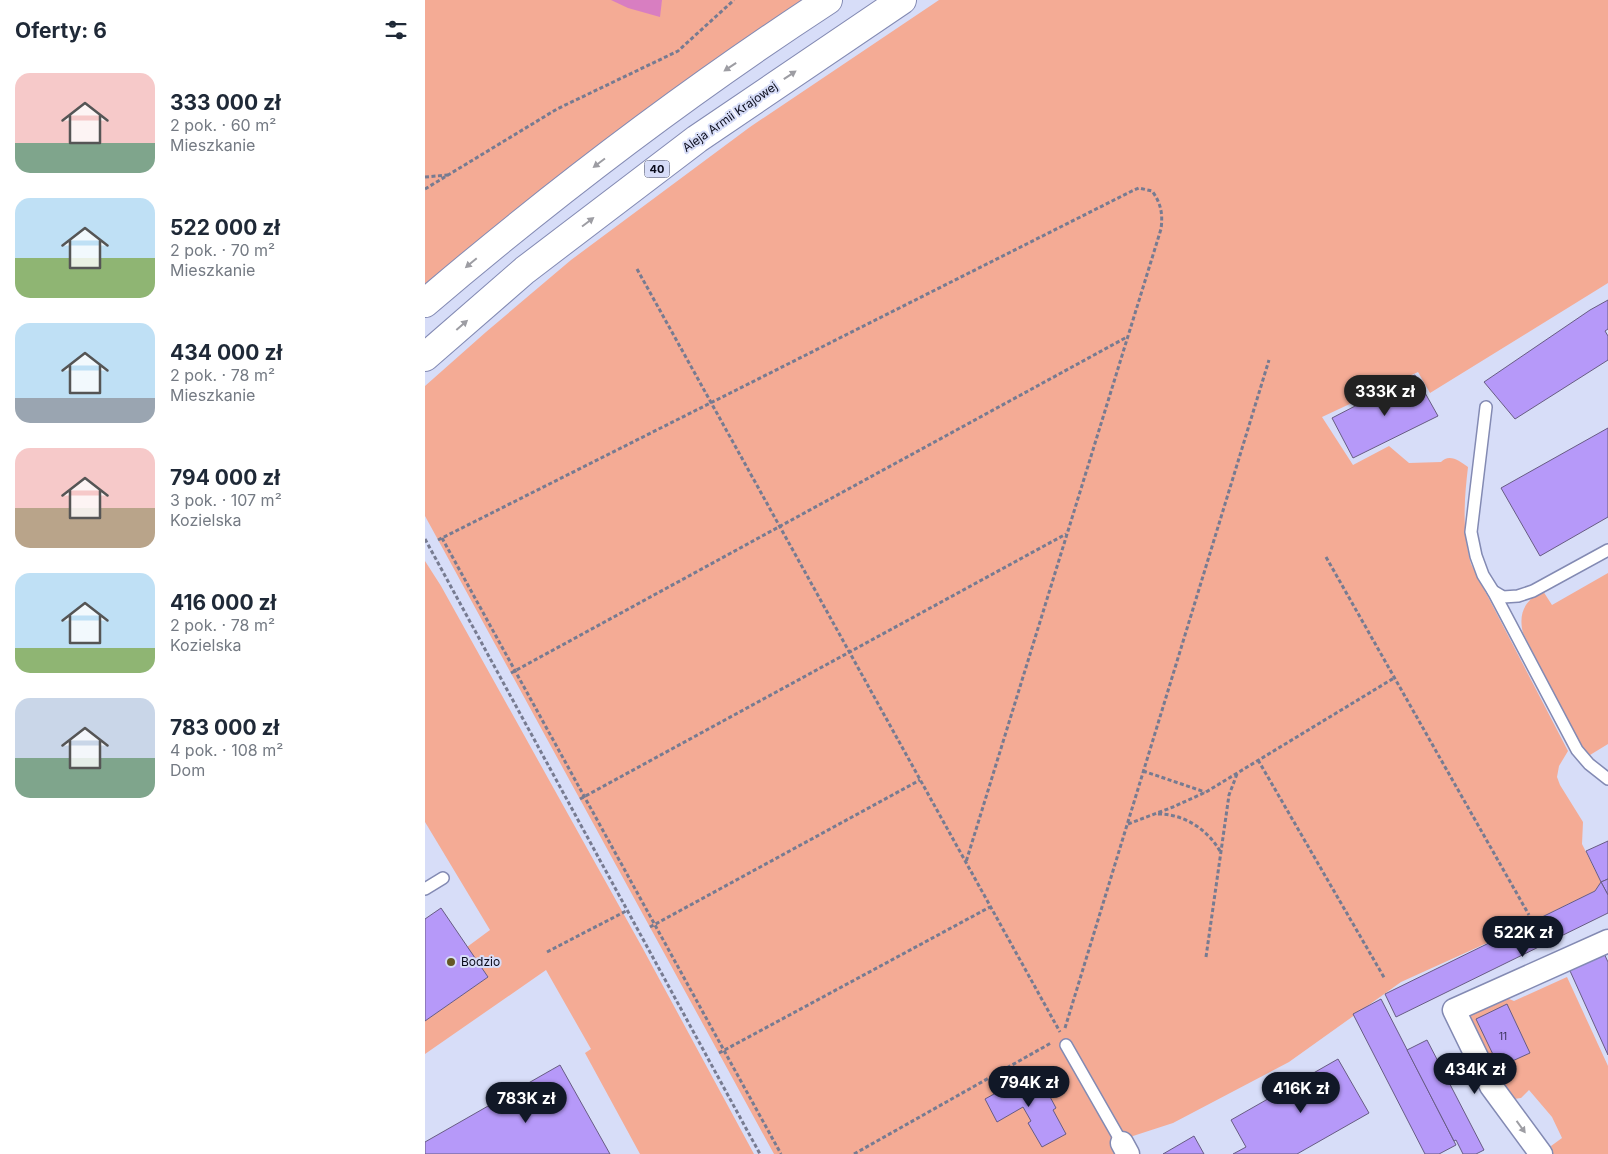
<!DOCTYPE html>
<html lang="pl">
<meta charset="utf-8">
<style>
body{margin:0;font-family:Inter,sans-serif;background:#f6f6f7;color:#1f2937;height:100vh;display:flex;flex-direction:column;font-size:19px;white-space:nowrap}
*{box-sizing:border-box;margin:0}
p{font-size:16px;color:#747a83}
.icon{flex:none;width:28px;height:28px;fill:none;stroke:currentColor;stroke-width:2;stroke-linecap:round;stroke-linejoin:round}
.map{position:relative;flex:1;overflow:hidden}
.drawer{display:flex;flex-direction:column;background:#fff;width:425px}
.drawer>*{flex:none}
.price{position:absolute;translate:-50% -42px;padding:0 11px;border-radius:18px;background:#111827;color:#fff;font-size:16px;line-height:32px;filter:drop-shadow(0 1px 2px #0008)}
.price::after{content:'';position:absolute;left:50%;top:30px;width:15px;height:11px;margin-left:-8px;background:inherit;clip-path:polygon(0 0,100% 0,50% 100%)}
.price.current{background:#222;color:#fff}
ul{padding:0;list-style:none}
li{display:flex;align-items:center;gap:15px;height:125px;padding:0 15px}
li span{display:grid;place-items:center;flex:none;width:140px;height:100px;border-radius:15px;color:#555}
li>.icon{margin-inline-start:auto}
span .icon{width:60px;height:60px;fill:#fffc;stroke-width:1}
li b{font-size:21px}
h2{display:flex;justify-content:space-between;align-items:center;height:60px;padding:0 15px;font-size:21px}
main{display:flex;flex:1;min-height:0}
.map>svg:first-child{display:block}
.green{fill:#f4ab95}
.water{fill:#d87ec1}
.building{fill:#b699f9;stroke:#675c83}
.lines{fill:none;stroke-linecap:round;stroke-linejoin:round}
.lane-casing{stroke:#838ab3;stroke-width:14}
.street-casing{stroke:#838ab3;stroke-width:25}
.primary-casing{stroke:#838ab3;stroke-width:30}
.path{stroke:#777b91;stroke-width:3;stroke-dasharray:4 2.5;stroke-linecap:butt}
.lane{stroke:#fff;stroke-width:11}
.street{stroke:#fff;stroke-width:22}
.primary{stroke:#fff;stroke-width:28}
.oneway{fill:#9d9da3}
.poi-dot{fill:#645825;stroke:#d7ddf8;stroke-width:2}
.labels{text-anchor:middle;stroke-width:4;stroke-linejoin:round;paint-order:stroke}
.number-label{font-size:10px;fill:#342e52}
.shield{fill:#d7ddf8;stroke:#474a5d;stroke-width:1}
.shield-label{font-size:11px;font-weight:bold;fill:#090b1a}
.street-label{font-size:12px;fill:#090b1a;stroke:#d7ddf8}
.poi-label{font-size:12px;fill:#090b1a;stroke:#d7ddf8;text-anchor:start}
</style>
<main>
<section class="drawer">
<h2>Oferty: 6<svg class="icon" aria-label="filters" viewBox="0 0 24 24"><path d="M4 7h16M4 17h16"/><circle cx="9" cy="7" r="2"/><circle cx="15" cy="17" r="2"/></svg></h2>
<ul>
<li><span style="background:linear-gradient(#f6c9c9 70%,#7fa58c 0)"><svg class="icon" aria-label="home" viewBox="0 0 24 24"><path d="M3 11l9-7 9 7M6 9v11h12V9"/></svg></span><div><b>333 000 zł</b><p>2 pok. · 60 m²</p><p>Mieszkanie</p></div></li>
<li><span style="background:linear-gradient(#bfe0f5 60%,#8fb573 0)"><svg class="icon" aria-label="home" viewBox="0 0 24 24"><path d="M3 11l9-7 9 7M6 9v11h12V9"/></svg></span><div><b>522 000 zł</b><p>2 pok. · 70 m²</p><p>Mieszkanie</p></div></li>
<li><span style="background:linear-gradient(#bfe0f5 75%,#9aa5b1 0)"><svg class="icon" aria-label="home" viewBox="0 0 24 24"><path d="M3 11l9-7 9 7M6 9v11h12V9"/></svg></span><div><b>434 000 zł</b><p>2 pok. · 78 m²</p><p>Mieszkanie</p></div></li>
<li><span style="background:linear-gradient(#f6c9c9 60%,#b9a48a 0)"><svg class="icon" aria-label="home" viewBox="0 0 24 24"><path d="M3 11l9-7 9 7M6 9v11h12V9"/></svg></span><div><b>794 000 zł</b><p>3 pok. · 107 m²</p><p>Kozielska</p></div></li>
<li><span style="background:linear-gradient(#bfe0f5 75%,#8fb573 0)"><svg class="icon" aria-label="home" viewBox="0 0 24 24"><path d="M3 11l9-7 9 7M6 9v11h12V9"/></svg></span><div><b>416 000 zł</b><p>2 pok. · 78 m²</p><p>Kozielska</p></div></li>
<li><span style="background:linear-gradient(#c9d6e8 60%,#7fa58c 0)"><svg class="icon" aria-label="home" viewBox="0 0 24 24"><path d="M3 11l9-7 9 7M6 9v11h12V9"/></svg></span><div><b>783 000 zł</b><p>4 pok. · 108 m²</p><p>Dom</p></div></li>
</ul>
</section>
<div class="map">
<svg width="1183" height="1154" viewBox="0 0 1183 1154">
<rect width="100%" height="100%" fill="#d7ddf8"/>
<g class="green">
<path d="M0 0H386C310 51 231 101 158 157 104 198 52 242 0 287Z"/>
<path d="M514 0H1183V283L1005 393 993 372 897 417 928 465 964 446 984 463 1016 462C1024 453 1035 461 1043 467 1039 501 1037 531 1046 564L1143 751 1134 766 1132 777 1135 785 1158 822 1157 844 1176 882 1170 891 1073 938 976 982 864 1062 748 1123 708 1136 697 1143V1154H349L0 516V386L61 332 146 260 325 127Z"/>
<polygon points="0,561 16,586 217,947 329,1154 215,1154 160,1053 166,1049 121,970 0,1054 0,1021 63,977 42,947 65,930 0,822"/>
<path d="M1183 573V744L1165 755 1156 746 1098 633C1093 613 1100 600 1118 591L1127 605Z"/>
<polygon points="1142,977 1183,1066 1183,1154 1128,1154 1126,1146 1137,1138 1127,1117 1104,1090 1096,1098 1089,1099 1071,1079 1042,1017 1045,1009 1074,995 1089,1001"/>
</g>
<polygon class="water" points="186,0 237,0 235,17 203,8"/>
<g class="building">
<polygon points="1183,300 1183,329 1180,331 1183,336 1183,360 1090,419 1059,382 1165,310"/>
<polygon points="990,375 1013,416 928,458 907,418"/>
<polygon points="1183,428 1183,517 1115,556 1076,488"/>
<polygon points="1183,841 1183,879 1176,882 1161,851"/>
<polygon points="1183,879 1183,895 1176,882"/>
<polygon points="1176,882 1183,895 1183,913 971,1017 960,994 1170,891"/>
<polygon points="16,908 63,977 0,1021 0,919"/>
<polygon points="1176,947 1183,962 1183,1055 1141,962"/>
<polygon points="956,999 1031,1145 1014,1154 1000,1154 928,1014"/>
<polygon points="1082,1004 1105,1053 1074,1067 1051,1019"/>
<polygon points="1002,1040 1059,1150 1051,1154 1038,1154 1031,1140 1029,1141 982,1050"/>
<polygon points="913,1059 944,1113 872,1154 808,1154 821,1147 806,1120"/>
<polygon points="135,1065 185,1154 0,1154 0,1142"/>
<polygon points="607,1073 620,1095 623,1093 631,1108 628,1110 641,1134 617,1147 603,1123 606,1121 598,1107 572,1122 560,1099"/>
<polygon points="769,1136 779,1154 738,1154"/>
</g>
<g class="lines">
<defs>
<g id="lane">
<polyline points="1061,407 1046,532 1051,556 1058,575 1068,591 1078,597 1093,596 1108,591 1183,550"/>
<polyline points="1068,591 1152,750 1164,764 1183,779"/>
<polyline points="0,889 18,878"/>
<polyline points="641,1045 697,1143"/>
</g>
<g id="street">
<polyline points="697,1143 703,1154"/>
<polyline points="1116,1154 1066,1086 1029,1010 1183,941"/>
</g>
<g id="primary">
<path d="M0 303C128 194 262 92 403 0"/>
<polyline points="0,357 100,270 272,139 477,0"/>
</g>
</defs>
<use href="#lane" class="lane-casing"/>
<use href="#street" class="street-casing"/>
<use href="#primary" class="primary-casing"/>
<g class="path">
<polyline points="0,177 23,175"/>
<polyline points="0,189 132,109 253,51 309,0"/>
<polyline points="212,269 635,1032"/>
<polyline points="17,538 356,1154"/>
<polyline points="0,539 335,1154"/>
<path d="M13 540 707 191 714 188 727 191C736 203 738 214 736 229L541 862"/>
<polyline points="901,557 1104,915"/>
<polyline points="86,673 702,337"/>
<polyline points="833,760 960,979"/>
<polyline points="718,771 780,792"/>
<polyline points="155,799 641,534"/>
<path d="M733 814C759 814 782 829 795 851"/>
<polyline points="703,824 748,807 781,792 969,678"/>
<polyline points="225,927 495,780"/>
<polyline points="122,952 201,911"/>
<polyline points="781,957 804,795 812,774"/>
<polyline points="640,1028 844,360"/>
<polyline points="294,1053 565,907"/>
<polyline points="429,1154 626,1043"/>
</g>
<use href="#lane" class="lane"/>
<use href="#street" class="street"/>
<use href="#primary" class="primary"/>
</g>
<defs><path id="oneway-solid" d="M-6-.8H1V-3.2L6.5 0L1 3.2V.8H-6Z" transform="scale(1.25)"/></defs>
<g class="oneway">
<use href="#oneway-solid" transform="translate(305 67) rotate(146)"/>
<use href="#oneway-solid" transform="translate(365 75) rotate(-34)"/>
<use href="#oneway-solid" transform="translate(174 163) rotate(143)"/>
<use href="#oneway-solid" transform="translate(163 222) rotate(-37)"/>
<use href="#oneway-solid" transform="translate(46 263) rotate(140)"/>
<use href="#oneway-solid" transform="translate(37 325) rotate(-41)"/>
<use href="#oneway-solid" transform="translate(1096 1127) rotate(54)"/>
</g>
<circle class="poi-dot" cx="26" cy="962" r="5"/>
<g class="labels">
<g class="number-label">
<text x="1078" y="1040">11</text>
</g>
<rect class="shield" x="219.5" y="160.5" width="25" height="17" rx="4"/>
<g class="shield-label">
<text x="232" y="173">40</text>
</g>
<g class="street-label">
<text transform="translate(305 117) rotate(-35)" y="4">Aleja Armii Krajowej</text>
</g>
<g class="poi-label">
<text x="36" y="966">Bodzio</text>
</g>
</g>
</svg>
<b class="price current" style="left:960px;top:417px">333K zł</b>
<b class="price" style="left:1098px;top:958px">522K zł</b>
<b class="price" style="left:1050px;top:1095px">434K zł</b>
<b class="price" style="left:604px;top:1108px">794K zł</b>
<b class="price" style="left:876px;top:1114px">416K zł</b>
<b class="price" style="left:101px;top:1124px">783K zł</b>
</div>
</main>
